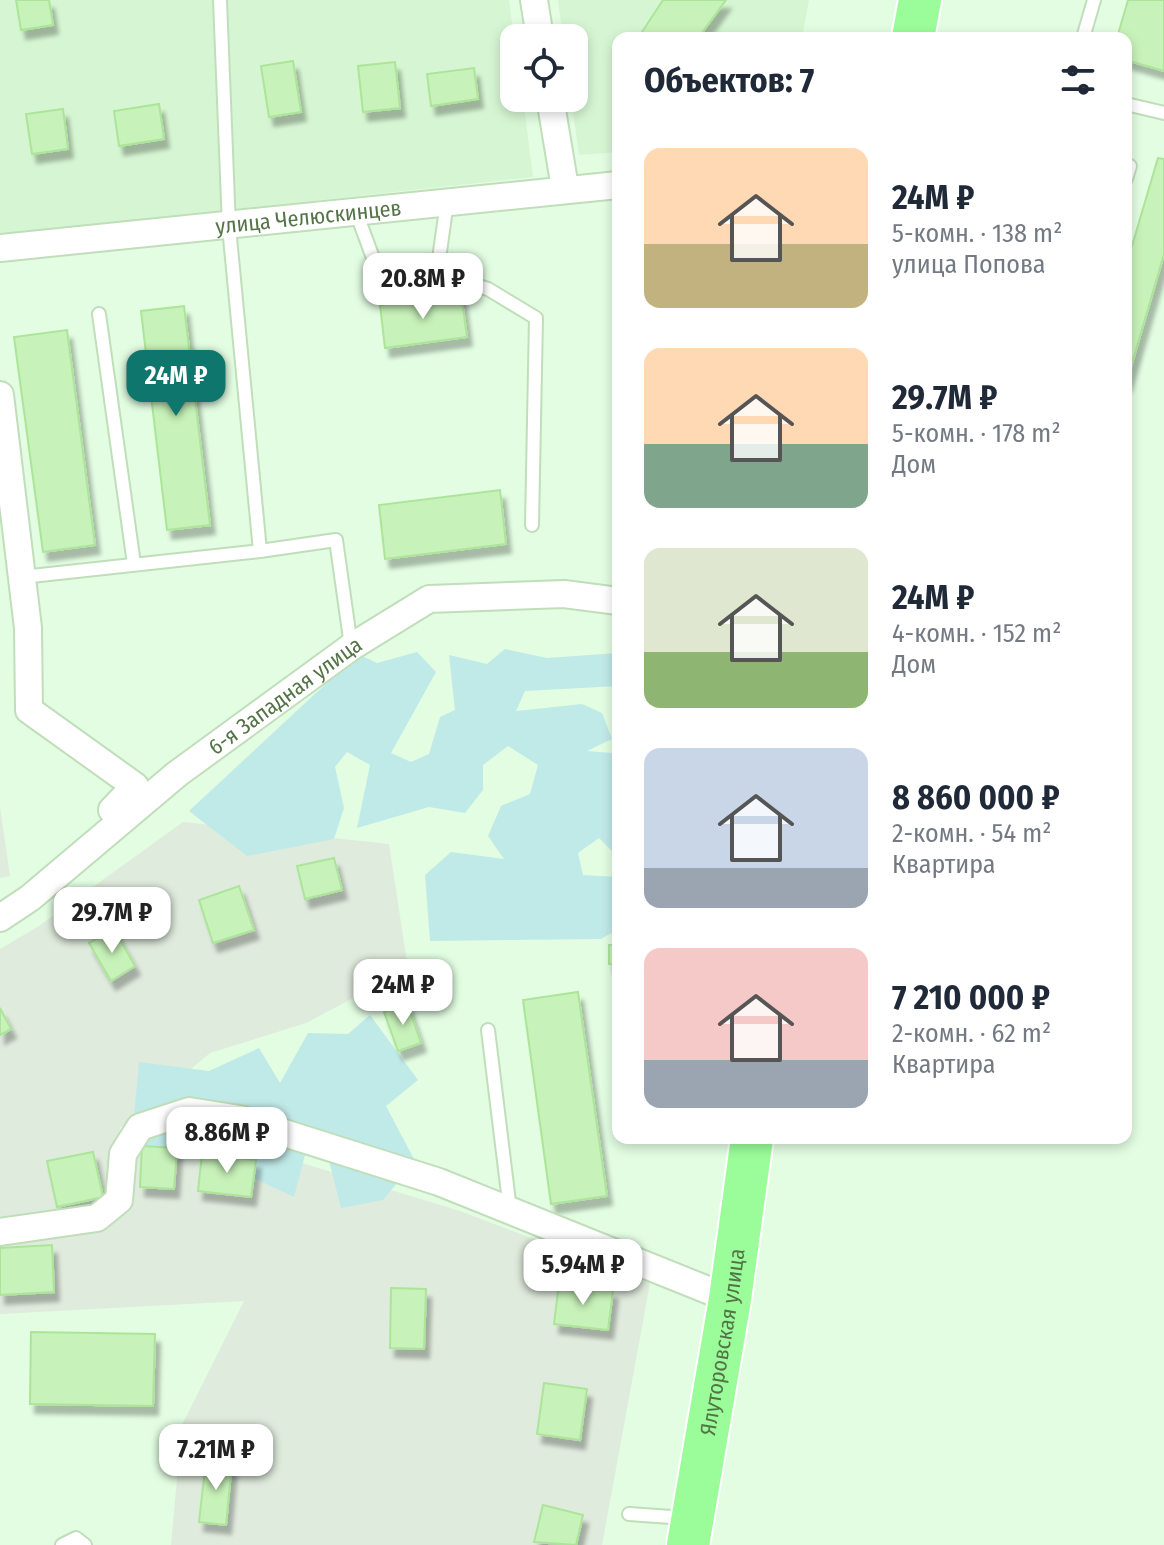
<!DOCTYPE html>
<html lang="ru">
<meta charset="utf-8">
<style>
body{margin:0;font-family:"Fira Sans Condensed",sans-serif;background:#f2f2f3;color:#1f2937;height:100vh;display:flex;flex-direction:column;font-size:30px;white-space:nowrap}
*{box-sizing:border-box;margin:0}
p{font-size:26px;color:#747a83}
.icon{flex:none;width:44px;height:44px;fill:none;stroke:currentColor;stroke-width:2;stroke-linecap:round;stroke-linejoin:round}
.map{position:relative;flex:1;overflow:hidden}
.side{position:absolute;left:612px;top:32px;width:520px;height:1112px;display:flex;flex-direction:column;background:#fff;border-radius:16px;box-shadow:0 4px 12px #0003}
.side>*{flex:none}
.fabs{position:absolute;left:500px;top:24px;display:grid;gap:16px}
.fabs a{display:grid;place-items:center;width:88px;height:88px;border-radius:16px;background:#fff;box-shadow:0 4px 12px #0003;font-size:40px}
.price{position:absolute;translate:-50% -68px;padding:0 18px;border-radius:16px;background:#fff;color:#222;font-size:26px;line-height:52px;filter:drop-shadow(0 2px 4px #0008)}
.price::after{content:'';position:absolute;left:50%;top:48px;width:24px;height:18px;margin-left:-12px;background:inherit;clip-path:polygon(0 0,100% 0,50% 100%)}
.price.current{background:#0f766e;color:#fff}
ul{padding:0;list-style:none}
li{display:flex;align-items:center;gap:24px;height:200px;padding:0 32px}
li span{display:grid;place-items:center;flex:none;width:224px;height:160px;border-radius:16px;color:#555}
li>.icon{margin-inline-start:auto}
span .icon{width:96px;height:96px;fill:#fffc;stroke-width:1}
li b{font-size:34px}
h2{display:flex;justify-content:space-between;align-items:center;height:96px;padding:0 32px;font-size:34px}
.map>svg:first-child{display:block}
.residential{fill:#d6f6d3}
.industrial{fill:#dfebdd}
.green{fill:#c0eae8}
.building{fill:#c7f2b9;stroke:#ace599;stroke-width:2;filter:url(#shadow)}
.lines{fill:none;stroke-linecap:round;stroke-linejoin:round}
.lane-casing{stroke:#c0deba;stroke-width:16}
.street-casing{stroke:#c0deba;stroke-width:30}
.primary-casing{stroke:#fff;stroke-width:46}
.lane{stroke:#fff;stroke-width:12}
.street{stroke:#fff;stroke-width:26}
.primary{stroke:#9afd99;stroke-width:42}
.labels{text-anchor:middle;stroke-width:6;stroke-linejoin:round;paint-order:stroke}
.street-label{font-size:22px;fill:#547448;stroke:#e9ffe8}
</style>
<div class="map">
<svg width="1164" height="1545" viewBox="0 0 1164 1545">
<defs>
<filter id="shadow"><feDropShadow dx="5" dy="9" stdDeviation="2" flood-color="#0004"/></filter>
</defs>
<rect width="100%" height="100%" fill="#e2fde2"/>
<g class="residential">
<polygon points="0,0 509,0 514,38 514,98 523,98 533,177 0,235"/>
<polygon points="558,0 809,0 802,38 618,38 618,152 579,155 571,98 574,38 563,38"/>
</g>
<g class="industrial">
<polygon points="0,807 10,876 0,878"/>
<polygon points="183,822 389,844 408,969 306,1023 210,1053 120,1128 113,1196 92,1214 0,1226 0,949 39,926"/>
<polygon points="140,1137 219,1138 460,1211 650,1283 602,1545 171,1545 182,1425 244,1301 0,1314 0,1238 100,1225"/>
</g>
<g class="green">
<polygon points="505,649 547,658 618,653 618,686 525,691 516,711 582,704 602,713 612,739 587,751 612,753 618,749 618,857 599,838 578,853 583,875 618,877 618,929 601,939 430,941 425,875 451,852 504,859 488,836 501,806 530,794 538,765 508,746 483,765 483,790 465,813 429,807 357,828 370,765 347,752 335,767 344,808 334,839 247,856 189,811 358,654 377,663 417,652 436,672 391,753 411,762 429,754 440,717 455,710 449,655 487,664"/>
<polygon points="370,1015 418,1080 386,1106 415,1161 383,1200 341,1208 328,1157 305,1155 294,1197 230,1167 224,1119 166,1171 131,1149 139,1062 209,1071 259,1048 280,1083 308,1033 348,1034"/>
</g>
<g class="building">
<polygon points="16,0 49,0 53,25 21,30"/>
<polygon points="663,0 726,0 698,38 638,38"/>
<polygon points="1128,0 1164,0 1164,71 1126,60 1126,38 1117,38"/>
<polygon points="293,61 301,112 269,117 261,66"/>
<polygon points="395,62 400,108 363,112 358,66"/>
<polygon points="474,68 478,99 431,106 427,74"/>
<polygon points="159,104 164,139 119,146 114,111"/>
<polygon points="63,109 68,149 32,154 26,114"/>
<polygon points="1158,158 1164,159 1164,254 1126,384 1126,266"/>
<polygon points="461,294 467,337 385,348 380,305"/>
<polygon points="184,306 210,525 167,530 141,311"/>
<polygon points="67,330 95,545 43,552 14,337"/>
<polygon points="500,490 506,544 385,559 379,505"/>
<polygon points="334,858 342,890 305,899 297,866"/>
<polygon points="239,886 254,930 213,943 199,900"/>
<polygon points="114,929 135,966 111,981 89,943"/>
<polygon points="609,945 618,945 618,965 609,964"/>
<polygon points="578,992 607,1196 551,1204 523,1000"/>
<polygon points="407,1003 421,1043 398,1051 384,1012"/>
<polygon points="0,1008 11,1029 0,1035"/>
<polygon points="142,1146 177,1148 174,1189 140,1187"/>
<polygon points="93,1152 103,1197 57,1207 47,1161"/>
<polygon points="202,1154 256,1160 251,1197 198,1191"/>
<polygon points="52,1245 54,1292 0,1295 0,1248"/>
<polygon points="559,1283 613,1290 608,1330 554,1324"/>
<polygon points="391,1288 426,1289 424,1349 390,1348"/>
<polygon points="31,1332 155,1334 153,1406 30,1404"/>
<polygon points="544,1383 587,1389 580,1440 537,1434"/>
<polygon points="206,1460 232,1462 226,1525 199,1522"/>
<polygon points="543,1505 583,1515 576,1545 534,1542"/>
</g>
<g class="lines">
<defs>
<g id="lane">
<polyline points="220,0 229,227 260,551 336,540 351,646"/>
<polyline points="1083,38 1094,0"/>
<polyline points="1126,104 1164,113"/>
<polyline points="1126,179 1130,166"/>
<polyline points="356,212 379,274 437,273 447,202"/>
<polyline points="437,273 488,289 536,318 532,525"/>
<polyline points="99,314 134,564"/>
<polyline points="22,577 260,551"/>
<polyline points="488,1030 510,1210"/>
<polyline points="629,1514 685,1518"/>
<polyline points="62,1545 76,1538 85,1545"/>
</g>
<g id="street">
<polyline points="534,0 540,38"/>
<polyline points="550,98 565,188"/>
<path id="s1" d="M0 248 618 185"/>
<polyline points="0,395 28,628 29,710 135,786 112,810"/>
<path id="s2" d="M0 918 30 898 177 774 351 647 429 599 564 594 618 601"/>
<polyline points="0,1232 97,1218 119,1200 123,1154 140,1127 189,1111 240,1119 439,1182 730,1299"/>
</g>
<g id="primary">
<polyline points="913,38 920,0"/>
<path id="s3" d="M688 1545 730 1299 752 1138"/>
</g>
</defs>
<use href="#lane" class="lane-casing"/>
<use href="#street" class="street-casing"/>
<use href="#primary" class="primary-casing"/>
<use href="#lane" class="lane"/>
<use href="#street" class="street"/>
<use href="#primary" class="primary"/>
</g>
<g class="labels">
<g class="street-label">
<text dy="8" stroke="none"><textPath href="#s1" startOffset="310">улица Челюскинцев</textPath></text>
<text dy="8" stroke="none"><textPath href="#s2" startOffset="362">6-я Западная улица</textPath></text>
<text dy="8" stroke="none"><textPath href="#s3" startOffset="206">Ялуторовская улица</textPath></text>
</g>
</g>
</svg>
<div class="fabs">
<a><svg class="icon" aria-label="locate" viewBox="0 0 24 24"><circle cx="12" cy="12" r="6"/><path d="M12 2v4M12 18v4M2 12h4M18 12h4"/></svg></a>
</div>
<b class="price" style="left:423px;top:321px">20.8M ₽</b>
<b class="price current" style="left:176px;top:418px">24M ₽</b>
<b class="price" style="left:112px;top:955px">29.7M ₽</b>
<b class="price" style="left:403px;top:1027px">24M ₽</b>
<b class="price" style="left:227px;top:1175px">8.86M ₽</b>
<b class="price" style="left:583px;top:1307px">5.94M ₽</b>
<b class="price" style="left:216px;top:1492px">7.21M ₽</b>
<section class="side">
<h2>Объектов: 7<svg class="icon" aria-label="filters" viewBox="0 0 24 24"><path d="M4 7h16M4 17h16"/><circle cx="9" cy="7" r="2"/><circle cx="15" cy="17" r="2"/></svg></h2>
<ul>
<li><span style="background:linear-gradient(#ffd9b3 60%,#c2b280 0)"><svg class="icon" aria-label="home" viewBox="0 0 24 24"><path d="M3 11l9-7 9 7M6 9v11h12V9"/></svg></span><div><b>24M ₽</b><p>5-комн. · 138 m²</p><p>улица Попова</p></div></li>
<li><span style="background:linear-gradient(#ffd9b3 60%,#7fa58c 0)"><svg class="icon" aria-label="home" viewBox="0 0 24 24"><path d="M3 11l9-7 9 7M6 9v11h12V9"/></svg></span><div><b>29.7M ₽</b><p>5-комн. · 178 m²</p><p>Дом</p></div></li>
<li><span style="background:linear-gradient(#dfe7d0 65%,#8fb573 0)"><svg class="icon" aria-label="home" viewBox="0 0 24 24"><path d="M3 11l9-7 9 7M6 9v11h12V9"/></svg></span><div><b>24M ₽</b><p>4-комн. · 152 m²</p><p>Дом</p></div></li>
<li><span style="background:linear-gradient(#c9d6e8 75%,#9aa5b1 0)"><svg class="icon" aria-label="home" viewBox="0 0 24 24"><path d="M3 11l9-7 9 7M6 9v11h12V9"/></svg></span><div><b>8 860 000 ₽</b><p>2-комн. · 54 m²</p><p>Квартира</p></div></li>
<li><span style="background:linear-gradient(#f6c9c9 70%,#9aa5b1 0)"><svg class="icon" aria-label="home" viewBox="0 0 24 24"><path d="M3 11l9-7 9 7M6 9v11h12V9"/></svg></span><div><b>7 210 000 ₽</b><p>2-комн. · 62 m²</p><p>Квартира</p></div></li>
</ul>
</section>
</div>
